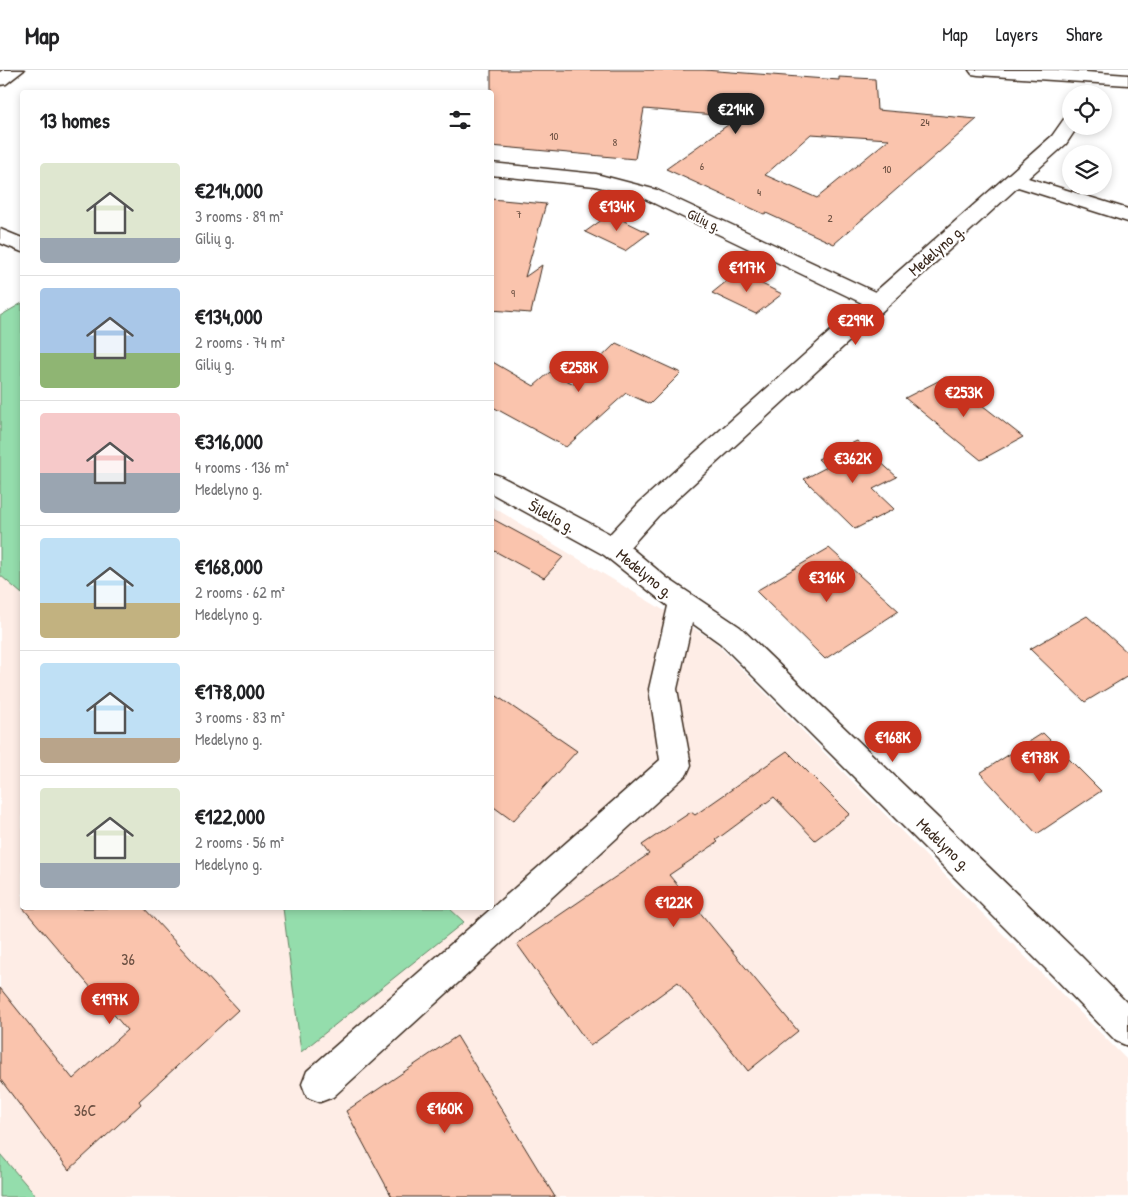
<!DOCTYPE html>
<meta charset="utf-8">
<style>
body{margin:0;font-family:"Patrick Hand",sans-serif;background:#f6f6f6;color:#202124;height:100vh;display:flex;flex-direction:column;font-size:19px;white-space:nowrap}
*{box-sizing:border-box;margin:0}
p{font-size:16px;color:#757577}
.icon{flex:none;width:28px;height:28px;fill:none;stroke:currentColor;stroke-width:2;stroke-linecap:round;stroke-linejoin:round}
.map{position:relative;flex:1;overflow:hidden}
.sheet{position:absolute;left:20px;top:20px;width:474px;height:820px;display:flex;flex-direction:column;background:#fff;border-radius:5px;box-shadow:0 2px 8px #0003}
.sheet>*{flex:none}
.tools{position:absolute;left:1062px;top:15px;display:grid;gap:10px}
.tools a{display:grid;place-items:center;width:50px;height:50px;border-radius:50%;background:#fff;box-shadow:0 2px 8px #0003;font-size:25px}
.price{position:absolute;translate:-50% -42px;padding:0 11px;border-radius:18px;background:#c8321e;color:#fff;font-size:16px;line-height:32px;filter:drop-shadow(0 1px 2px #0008)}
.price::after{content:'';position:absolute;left:50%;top:30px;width:15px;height:11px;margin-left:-8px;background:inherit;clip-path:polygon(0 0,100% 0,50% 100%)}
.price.on{background:#222;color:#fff}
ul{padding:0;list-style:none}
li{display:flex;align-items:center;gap:15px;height:125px;padding:0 20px}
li+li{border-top:1px solid #e0e0e0}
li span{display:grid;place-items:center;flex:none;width:140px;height:100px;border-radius:5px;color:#555}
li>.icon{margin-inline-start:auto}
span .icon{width:60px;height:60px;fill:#fffc;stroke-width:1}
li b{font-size:21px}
h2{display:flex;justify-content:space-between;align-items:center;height:60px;padding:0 20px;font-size:21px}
header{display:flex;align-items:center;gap:30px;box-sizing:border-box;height:70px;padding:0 25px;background:#fff;border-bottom:1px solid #e0e0e0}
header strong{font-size:24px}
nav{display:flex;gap:28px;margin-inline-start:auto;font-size:18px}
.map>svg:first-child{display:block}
.built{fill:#feede6}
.green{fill:#94ddac;stroke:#688465}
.building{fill:#fac4ad;stroke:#3b2a1e;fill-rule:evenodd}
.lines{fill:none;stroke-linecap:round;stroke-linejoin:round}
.minor-casing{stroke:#3b2a1e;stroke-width:3}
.minor{fill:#fff;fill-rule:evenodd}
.labels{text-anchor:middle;stroke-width:4.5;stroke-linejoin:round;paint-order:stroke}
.far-number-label{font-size:11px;fill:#6b5042}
.far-street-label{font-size:14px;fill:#3b2a1e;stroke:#fff}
.street-label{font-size:16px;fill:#3b2a1e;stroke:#fff}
.near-number-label{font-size:16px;fill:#6b5042}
</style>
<header>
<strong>Map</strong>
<nav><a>Map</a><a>Layers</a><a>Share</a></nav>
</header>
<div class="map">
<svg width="1128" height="1127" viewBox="0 0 1128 1127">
<rect width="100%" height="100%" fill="#fff"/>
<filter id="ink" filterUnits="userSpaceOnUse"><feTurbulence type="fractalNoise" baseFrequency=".02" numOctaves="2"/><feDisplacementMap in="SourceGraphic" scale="10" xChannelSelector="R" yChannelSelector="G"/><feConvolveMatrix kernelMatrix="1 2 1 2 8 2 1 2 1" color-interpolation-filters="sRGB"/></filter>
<g filter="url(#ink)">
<polygon class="built" points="491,436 713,570 1128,991 1128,1127 37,1127 0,1084 0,505 22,524 22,838 283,838 302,981 463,853 449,838 491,838"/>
<g class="green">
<polygon points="22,233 22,524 0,505 0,246"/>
<polygon points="283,838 449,838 464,852 301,982"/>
<polygon points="0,1084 37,1127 0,1127"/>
</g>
<g class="building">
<path d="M491 0H704L839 10V7L875 9 877 40 977 49 834 174 766 143 764 144 666 99 739 47 644 39 635 89 491 76ZM811 64 889 69 817 128 765 105Z"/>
<polygon points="491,129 546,134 525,207 542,195 531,243 491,240"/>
<polygon points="610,144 649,163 625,181 585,162"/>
<polygon points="738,202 782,224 756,244 712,223"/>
<polygon points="616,273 681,303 650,334 626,323 566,377 491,336 491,291 534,316 550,302 574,314"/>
<polygon points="946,307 1023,367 981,390 905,328"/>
<polygon points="857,371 897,407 873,419 894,439 855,459 804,409 827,397 818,389"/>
<polygon points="491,448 563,487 544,508 491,479"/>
<polygon points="829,478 899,541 825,589 756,521"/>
<polygon points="1087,546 1128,583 1128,606 1085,632 1030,579"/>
<polygon points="491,622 577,681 513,751 491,735"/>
<polygon points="1043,663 1101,721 1037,764 980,703"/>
<polygon points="787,681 850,744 815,770 774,727 716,770 718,772 669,805 798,961 748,1001 678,912 590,976 517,874 649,784 642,775 691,742 695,745"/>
<polygon points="23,838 144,838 238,940 139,1031 141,1034 69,1100 0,1009 0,918 73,1009 127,960"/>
<polygon points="457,966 555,1127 392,1127 346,1041"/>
</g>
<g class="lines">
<defs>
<g id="minor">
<polygon points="3,0 24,0 6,14 0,15 0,2"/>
<polygon points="969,0 1057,0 1128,5 1128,15 978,5 972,4"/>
<polygon points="1071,47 1071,56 1078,56 1066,74 1028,108 1128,139 1128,152 1018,117 658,446 630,477 667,508 740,557 1079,884 1128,934 1128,976 1116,971 1055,908 720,573 692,553 677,619 691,695 687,704 333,1027 320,1032 307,1027 302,1014 307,1001 660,690 649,619 668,536 604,485 491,423 491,403 500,406 610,464 640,432 862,233 643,128 595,116 491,105 491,93 596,104 657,120 875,222 1052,66 1064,49"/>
<polygon points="0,159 22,168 22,182 0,173"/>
</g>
</defs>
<use href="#minor" class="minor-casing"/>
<use href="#minor" class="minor"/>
</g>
</g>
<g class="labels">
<g class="far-number-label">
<text x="925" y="56">24</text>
<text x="554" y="70">10</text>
<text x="615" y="76">8</text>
<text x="702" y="100">6</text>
<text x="887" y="103">10</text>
<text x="759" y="126">4</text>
<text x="519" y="148">7</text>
<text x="830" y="152">2</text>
<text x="513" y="227">9</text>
</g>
<g class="far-street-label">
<text transform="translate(704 150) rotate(25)" y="5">Gilių g.</text>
</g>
<g class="street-label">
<text transform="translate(936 180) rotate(-41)" y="6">Medelyno g.</text>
<text transform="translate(552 446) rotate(29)" y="6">Šilelio g.</text>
<text transform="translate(645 503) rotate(39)" y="6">Medelyno g.</text>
<text transform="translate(944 774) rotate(44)" y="6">Medelyno g.</text>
</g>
<g class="near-number-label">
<text x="128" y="895">36</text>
<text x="85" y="1046">36C</text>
</g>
</g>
</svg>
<div class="tools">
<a><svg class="icon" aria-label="locate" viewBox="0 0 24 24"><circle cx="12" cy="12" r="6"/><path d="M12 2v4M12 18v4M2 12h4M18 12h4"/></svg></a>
<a><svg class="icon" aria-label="layers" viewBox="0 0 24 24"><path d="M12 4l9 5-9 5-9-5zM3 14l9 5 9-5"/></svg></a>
</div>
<b class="price on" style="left:736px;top:65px">€214K</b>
<b class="price" style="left:617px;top:162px">€134K</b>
<b class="price" style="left:747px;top:223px">€117K</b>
<b class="price" style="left:856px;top:276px">€299K</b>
<b class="price" style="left:579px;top:323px">€258K</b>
<b class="price" style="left:964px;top:348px">€253K</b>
<b class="price" style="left:853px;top:414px">€362K</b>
<b class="price" style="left:827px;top:533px">€316K</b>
<b class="price" style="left:893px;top:693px">€168K</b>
<b class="price" style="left:1040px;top:713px">€178K</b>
<b class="price" style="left:674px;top:858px">€122K</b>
<b class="price" style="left:110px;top:955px">€197K</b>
<b class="price" style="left:445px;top:1064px">€160K</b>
<section class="sheet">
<h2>13 homes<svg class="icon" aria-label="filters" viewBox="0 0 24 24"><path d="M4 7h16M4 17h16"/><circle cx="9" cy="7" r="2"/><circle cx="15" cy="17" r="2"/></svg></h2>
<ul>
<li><span style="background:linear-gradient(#dfe7d0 75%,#9aa5b1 0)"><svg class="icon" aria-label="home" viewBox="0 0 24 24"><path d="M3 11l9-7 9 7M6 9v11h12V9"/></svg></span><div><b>€214,000</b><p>3 rooms · 89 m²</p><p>Gilių g.</p></div></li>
<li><span style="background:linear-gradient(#a9c7e8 65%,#8fb573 0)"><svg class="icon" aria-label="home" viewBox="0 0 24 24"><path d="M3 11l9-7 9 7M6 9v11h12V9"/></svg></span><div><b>€134,000</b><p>2 rooms · 74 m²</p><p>Gilių g.</p></div></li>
<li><span style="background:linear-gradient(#f6c9c9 60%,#9aa5b1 0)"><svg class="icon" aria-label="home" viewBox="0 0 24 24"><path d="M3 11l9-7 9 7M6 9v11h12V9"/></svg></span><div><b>€316,000</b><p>4 rooms · 136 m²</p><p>Medelyno g.</p></div></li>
<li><span style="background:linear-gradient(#bfe0f5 65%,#c2b280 0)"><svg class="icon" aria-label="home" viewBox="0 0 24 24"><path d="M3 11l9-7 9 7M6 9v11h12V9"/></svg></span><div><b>€168,000</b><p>2 rooms · 62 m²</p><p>Medelyno g.</p></div></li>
<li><span style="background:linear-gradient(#bfe0f5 75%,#b9a48a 0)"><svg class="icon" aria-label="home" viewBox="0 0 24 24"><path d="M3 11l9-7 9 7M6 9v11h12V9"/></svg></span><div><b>€178,000</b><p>3 rooms · 83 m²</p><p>Medelyno g.</p></div></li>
<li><span style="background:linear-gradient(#dfe7d0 75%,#9aa5b1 0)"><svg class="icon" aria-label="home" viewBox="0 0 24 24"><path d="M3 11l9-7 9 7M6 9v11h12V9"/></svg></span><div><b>€122,000</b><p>2 rooms · 56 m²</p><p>Medelyno g.</p></div></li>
</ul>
</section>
</div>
